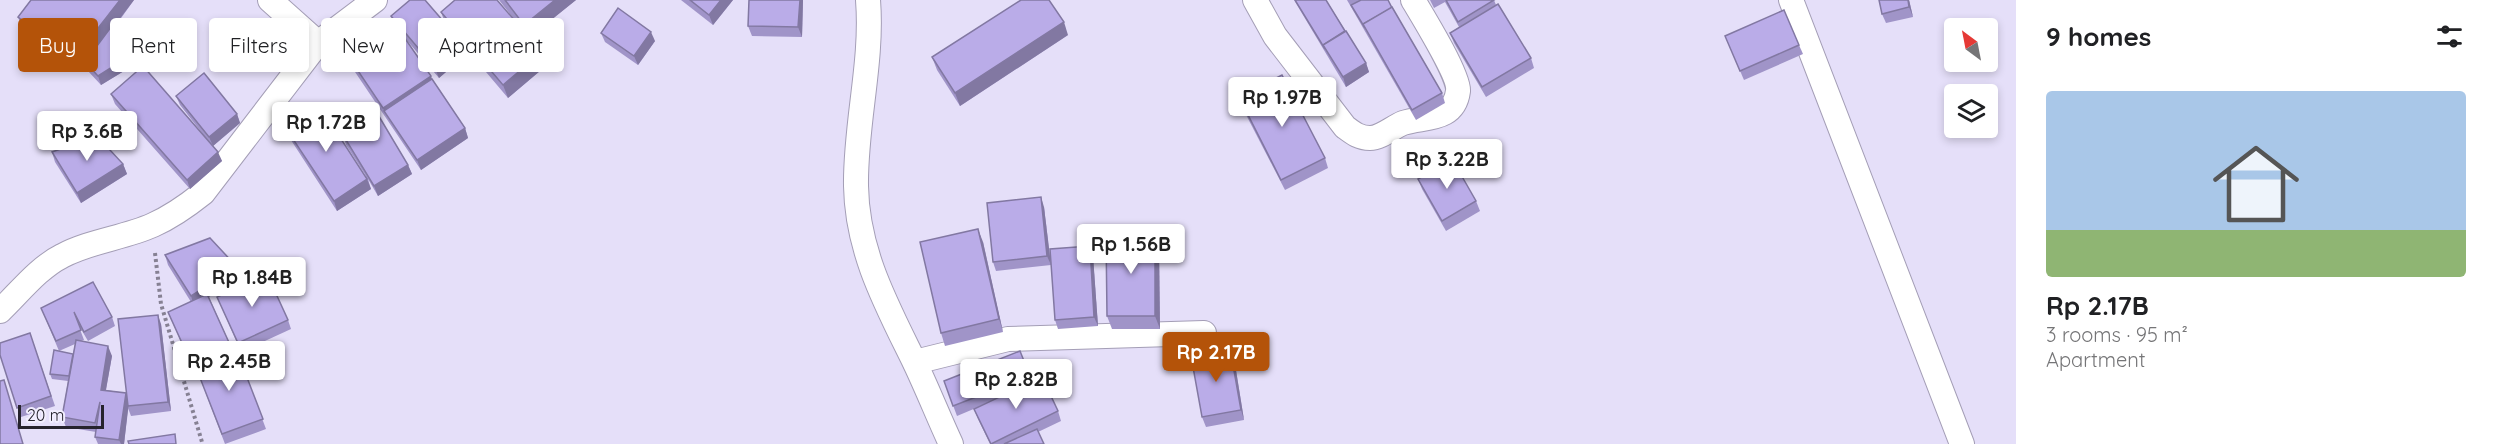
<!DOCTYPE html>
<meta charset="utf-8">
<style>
body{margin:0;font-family:Quicksand,sans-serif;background:#f2f2f2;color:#202124;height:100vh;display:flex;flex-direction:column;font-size:22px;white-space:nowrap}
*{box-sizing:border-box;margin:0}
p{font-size:20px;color:#757577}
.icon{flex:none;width:33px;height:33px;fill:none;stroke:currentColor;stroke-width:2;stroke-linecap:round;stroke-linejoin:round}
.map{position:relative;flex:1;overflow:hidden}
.details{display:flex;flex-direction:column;background:#fff;width:480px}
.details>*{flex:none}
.hud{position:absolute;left:18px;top:18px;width:570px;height:54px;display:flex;gap:12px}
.needle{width:39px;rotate:328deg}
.fabs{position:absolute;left:1944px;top:18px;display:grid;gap:12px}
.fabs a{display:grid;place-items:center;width:54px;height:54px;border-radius:6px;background:#fff;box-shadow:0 3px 9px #0003;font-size:30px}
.scale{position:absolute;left:18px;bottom:15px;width:86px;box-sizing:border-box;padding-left:6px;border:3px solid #26232d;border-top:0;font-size:16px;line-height:21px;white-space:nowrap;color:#26232d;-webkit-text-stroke:4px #f2eefe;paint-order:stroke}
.price{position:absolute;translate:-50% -51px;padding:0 14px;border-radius:6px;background:#fff;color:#222;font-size:20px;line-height:39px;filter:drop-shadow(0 2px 3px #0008)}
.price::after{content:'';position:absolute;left:50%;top:36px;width:18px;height:14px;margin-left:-9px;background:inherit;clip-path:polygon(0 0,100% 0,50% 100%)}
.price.on{background:#b45309;color:#fff}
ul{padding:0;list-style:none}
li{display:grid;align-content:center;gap:12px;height:318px;padding:0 30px}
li+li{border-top:2px solid #e0e0e0}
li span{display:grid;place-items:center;height:186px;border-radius:6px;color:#555}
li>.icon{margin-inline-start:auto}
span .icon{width:108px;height:108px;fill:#fffc;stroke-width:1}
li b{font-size:26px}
h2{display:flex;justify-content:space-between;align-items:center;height:72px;padding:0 30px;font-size:26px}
.chip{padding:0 21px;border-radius:6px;background:#fff;box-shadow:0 3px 9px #0003;font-size:21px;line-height:54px}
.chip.on{background:#b45309;color:#fff}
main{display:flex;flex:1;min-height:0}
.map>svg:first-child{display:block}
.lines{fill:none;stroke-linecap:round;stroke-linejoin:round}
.street-casing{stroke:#a49eb6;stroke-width:26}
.path{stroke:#868193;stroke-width:4;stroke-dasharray:3 3;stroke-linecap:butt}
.street{stroke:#fff;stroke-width:24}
.wall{fill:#a094c8}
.shaded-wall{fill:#8278a2}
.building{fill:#baace8;stroke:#8278a2;stroke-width:1.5}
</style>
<main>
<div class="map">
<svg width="2016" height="444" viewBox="0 0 2016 444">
<rect width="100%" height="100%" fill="#e5dff9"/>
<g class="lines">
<defs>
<g id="street">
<polyline points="270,0 318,43"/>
<path d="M868 0C873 62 855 124 856 186 857 251 886 304 914 361 927 388 938 416 951 444"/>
<path d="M1255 0 1275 36 1345 127C1353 133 1359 138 1370 138 1381 138 1393 127 1403 123 1424 116 1454 122 1458 91 1460 77 1422 15 1413 0"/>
<polyline points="1791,0 1962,444"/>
<path d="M0 311C19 293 38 268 62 256 90 241 124 238 153 225 171 217 188 205 203 193L318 43 375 0"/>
<polyline points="915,362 1008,339 1204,333"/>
</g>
</defs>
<use href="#street" class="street-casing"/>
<polyline class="path" points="155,253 161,304 202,442"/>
<use href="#street" class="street"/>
</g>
<g class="wall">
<polygon points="31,0 134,0 119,21 144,47 147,57 101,85 88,71 85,64 79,72 23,30 18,17"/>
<polygon points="499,0 576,0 529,37 542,52 547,65 508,98 464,46 467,54 439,78 404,37 465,128 468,138 421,170 351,66 346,53 393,21 391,16 445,23 441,12 521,28"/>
<polygon points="681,0 733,0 713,25"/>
<polygon points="749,0 803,0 802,37 752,36 748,26"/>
<polygon points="1294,0 1326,0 1366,63 1369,72 1346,87"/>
<polygon points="1347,0 1388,0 1442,93 1445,103 1416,120"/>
<polygon points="1430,0 1494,0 1496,5 1531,58 1534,68 1486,97 1454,43 1450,33 1459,27 1445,2 1434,8"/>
<polygon points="1879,0 1909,0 1913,17 1886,23 1882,14"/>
<polygon points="601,33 655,41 638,65 605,42"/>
<polygon points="1068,35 960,106 937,70 932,57"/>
<polygon points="1725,36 1799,45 1803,54 1744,80"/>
<polygon points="111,94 202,133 180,105 176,96 237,114 240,123 213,146 222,161 190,189 115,104"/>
<polygon points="1239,97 1325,158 1328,168 1285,190 1242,107"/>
<polygon points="285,127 366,176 346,145 343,135 408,165 412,174 378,196 368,179 371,189 337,211 289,137"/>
<polygon points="52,152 123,164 127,174 81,203 55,162"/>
<polygon points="1418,179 1476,201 1480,211 1446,231 1422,189"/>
<polygon points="1044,207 1051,265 996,271 993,262"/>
<polygon points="1155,234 1159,247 1160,329 1112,329 1107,316"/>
<polygon points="983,242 1003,332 945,346 941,333"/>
<polygon points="165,255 240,277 209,297 233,351 236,349 266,429 225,444 198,373 195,374 168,312 191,302 168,265"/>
<polygon points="1093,256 1098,326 1058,329 1055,320"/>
<polygon points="217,297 288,320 291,329 241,352"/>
<polygon points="41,308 112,317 115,326 88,341 78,324 84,340 81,341 112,356 106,390 126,393 127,396 161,324 171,411 131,416 128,408 124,444 98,444 95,437 96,432 66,427 62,417 68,381 52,379 50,374 73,354 75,344 59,351"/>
<polygon points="30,333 55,406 21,417 0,355"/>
<polygon points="1234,358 1244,420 1206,427 1202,417"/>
<polygon points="1030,376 1032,382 1058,411 1061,421 1038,432 1044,444 990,444 978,419 974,409 976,408 957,416 944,381"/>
</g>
<g class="shaded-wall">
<polygon points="120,0 134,0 86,63 85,62 85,64 79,72 74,59"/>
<polygon points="555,0 576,0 529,38 524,25"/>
<polygon points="721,0 733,0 713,25 709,15"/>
<polygon points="800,0 803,0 802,37 798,27"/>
<polygon points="1908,0 1909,0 1913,17 1909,7"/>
<polygon points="1064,22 1068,35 960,106 955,93"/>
<polygon points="651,32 655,41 638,65 634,56"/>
<polygon points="463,44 467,54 439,78 435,68"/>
<polygon points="144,47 147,57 101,85 98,76"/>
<polygon points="542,52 547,65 508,98 503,85"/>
<polygon points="1366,63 1369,72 1346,87 1343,77"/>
<polygon points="431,76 435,89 384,111 383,108"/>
<polygon points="237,114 240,123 213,146 209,137"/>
<polygon points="465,128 468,138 421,170 417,160"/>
<polygon points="218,152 222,161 190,189 187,180"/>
<polygon points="123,164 127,174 81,203 77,193"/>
<polygon points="408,165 412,174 378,196 374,186"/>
<polygon points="367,179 371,189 337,211 334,201"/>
<polygon points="1041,197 1044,207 1051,265 1047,256"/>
<polygon points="978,229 983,242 1003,332 999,319"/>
<polygon points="1155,234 1159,247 1160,329 1155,316"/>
<polygon points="1090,246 1093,256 1098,326 1094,317"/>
<polygon points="237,267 240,277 194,306 191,296"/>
<polygon points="158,315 161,324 171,411 168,402"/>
<polygon points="108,346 112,356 104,400 101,390"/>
<polygon points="1230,348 1234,358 1244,420 1241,410"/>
<polygon points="126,393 129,402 124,444 121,444 119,440"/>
</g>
<g class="building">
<polygon points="31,0 120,0 74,59 18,17"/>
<polygon points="410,0 425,0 463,44 435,68 391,16"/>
<polygon points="455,0 497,0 542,52 503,85 441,12"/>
<polygon points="505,0 555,0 524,25"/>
<polygon points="690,0 721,0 709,15"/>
<polygon points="749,0 800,0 798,27 748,26"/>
<polygon points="1021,0 1049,0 1064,22 955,93 932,57"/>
<polygon points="1295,0 1326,0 1345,31 1323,45 1325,49"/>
<polygon points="1361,0 1388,0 1392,8 1363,24 1365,28 1351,5"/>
<polygon points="1446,0 1494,0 1458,22"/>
<polygon points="1879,0 1908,0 1909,7 1882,14"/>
<polygon points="1498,4 1531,58 1482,87 1450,33"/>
<polygon points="1392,7 1442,93 1412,110 1363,24"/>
<polygon points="618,8 651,32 634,56 601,33"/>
<polygon points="1784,10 1799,45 1740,71 1725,36"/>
<polygon points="117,19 144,47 98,76 85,62"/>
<polygon points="393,21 431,76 383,108 346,53"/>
<polygon points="1346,31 1366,63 1343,77 1323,45"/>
<polygon points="143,66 218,152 187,180 111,94"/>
<polygon points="204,73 237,114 209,137 176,96"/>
<polygon points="1282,75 1325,158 1281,180 1239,97"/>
<polygon points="432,79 465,128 417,160 384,111"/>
<polygon points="319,105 367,179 334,201 285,127"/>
<polygon points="377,113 408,165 374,186 343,135"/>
<polygon points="97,136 123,164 77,193 52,152"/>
<polygon points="1452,159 1476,201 1442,221 1418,179"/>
<polygon points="1041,197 1047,256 993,262 987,203"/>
<polygon points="978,229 999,319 941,333 920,242"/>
<polygon points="1155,234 1155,316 1107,316 1106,235"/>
<polygon points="210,238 237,267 191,296 165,255"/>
<polygon points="1090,246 1094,317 1055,320 1050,249"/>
<polygon points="267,274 288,320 238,343 217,297"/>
<polygon points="93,282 112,317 84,332 74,312 81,330 56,341 41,308"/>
<polygon points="207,294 231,347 192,365 168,312"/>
<polygon points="158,315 168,402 128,406 118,319"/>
<polygon points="30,333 51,396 17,408 0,355 0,343"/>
<polygon points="76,340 108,346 101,390 126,393 119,440 95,437 100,402 95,423 62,417"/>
<polygon points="1230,348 1241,410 1202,417 1191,356"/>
<polygon points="236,349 263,419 222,434 195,365"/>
<polygon points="54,350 73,354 69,376 50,374"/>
<polygon points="1020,351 1030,376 953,406 944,381"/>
<polygon points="1042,377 1058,411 991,444 974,409"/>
<polygon points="4,380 23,444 0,444 0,381"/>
<polygon points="1037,429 1044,444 1004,444"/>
<polygon points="175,434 176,444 129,444 128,441"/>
</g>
</svg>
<div class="fabs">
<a><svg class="needle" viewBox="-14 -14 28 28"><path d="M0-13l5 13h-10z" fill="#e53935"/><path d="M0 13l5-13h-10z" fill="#757577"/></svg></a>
<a><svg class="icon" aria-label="layers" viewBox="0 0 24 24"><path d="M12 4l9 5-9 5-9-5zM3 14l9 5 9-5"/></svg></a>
</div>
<div class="scale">20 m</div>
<b class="price" style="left:1282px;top:128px">Rp 1.97B</b>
<b class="price" style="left:326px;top:153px">Rp 1.72B</b>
<b class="price" style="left:87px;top:162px">Rp 3.6B</b>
<b class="price" style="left:1447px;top:190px">Rp 3.22B</b>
<b class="price" style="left:1131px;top:275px">Rp 1.56B</b>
<b class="price" style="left:252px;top:308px">Rp 1.84B</b>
<b class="price on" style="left:1216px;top:383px">Rp 2.17B</b>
<b class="price" style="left:229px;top:392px">Rp 2.45B</b>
<b class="price" style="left:1016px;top:410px">Rp 2.82B</b>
<div class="hud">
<a class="chip on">Buy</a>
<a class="chip">Rent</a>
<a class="chip">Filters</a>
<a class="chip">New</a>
<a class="chip">Apartment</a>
</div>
</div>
<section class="details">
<h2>9 homes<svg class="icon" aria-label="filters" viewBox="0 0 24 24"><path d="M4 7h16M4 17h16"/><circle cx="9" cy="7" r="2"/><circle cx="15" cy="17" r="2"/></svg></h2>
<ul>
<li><span style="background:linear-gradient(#a9c7e8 75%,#8fb573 0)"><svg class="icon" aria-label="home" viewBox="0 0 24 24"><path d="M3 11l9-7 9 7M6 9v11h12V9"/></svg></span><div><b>Rp 2.17B</b><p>3 rooms · 95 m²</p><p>Apartment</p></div></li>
</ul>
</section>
</main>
